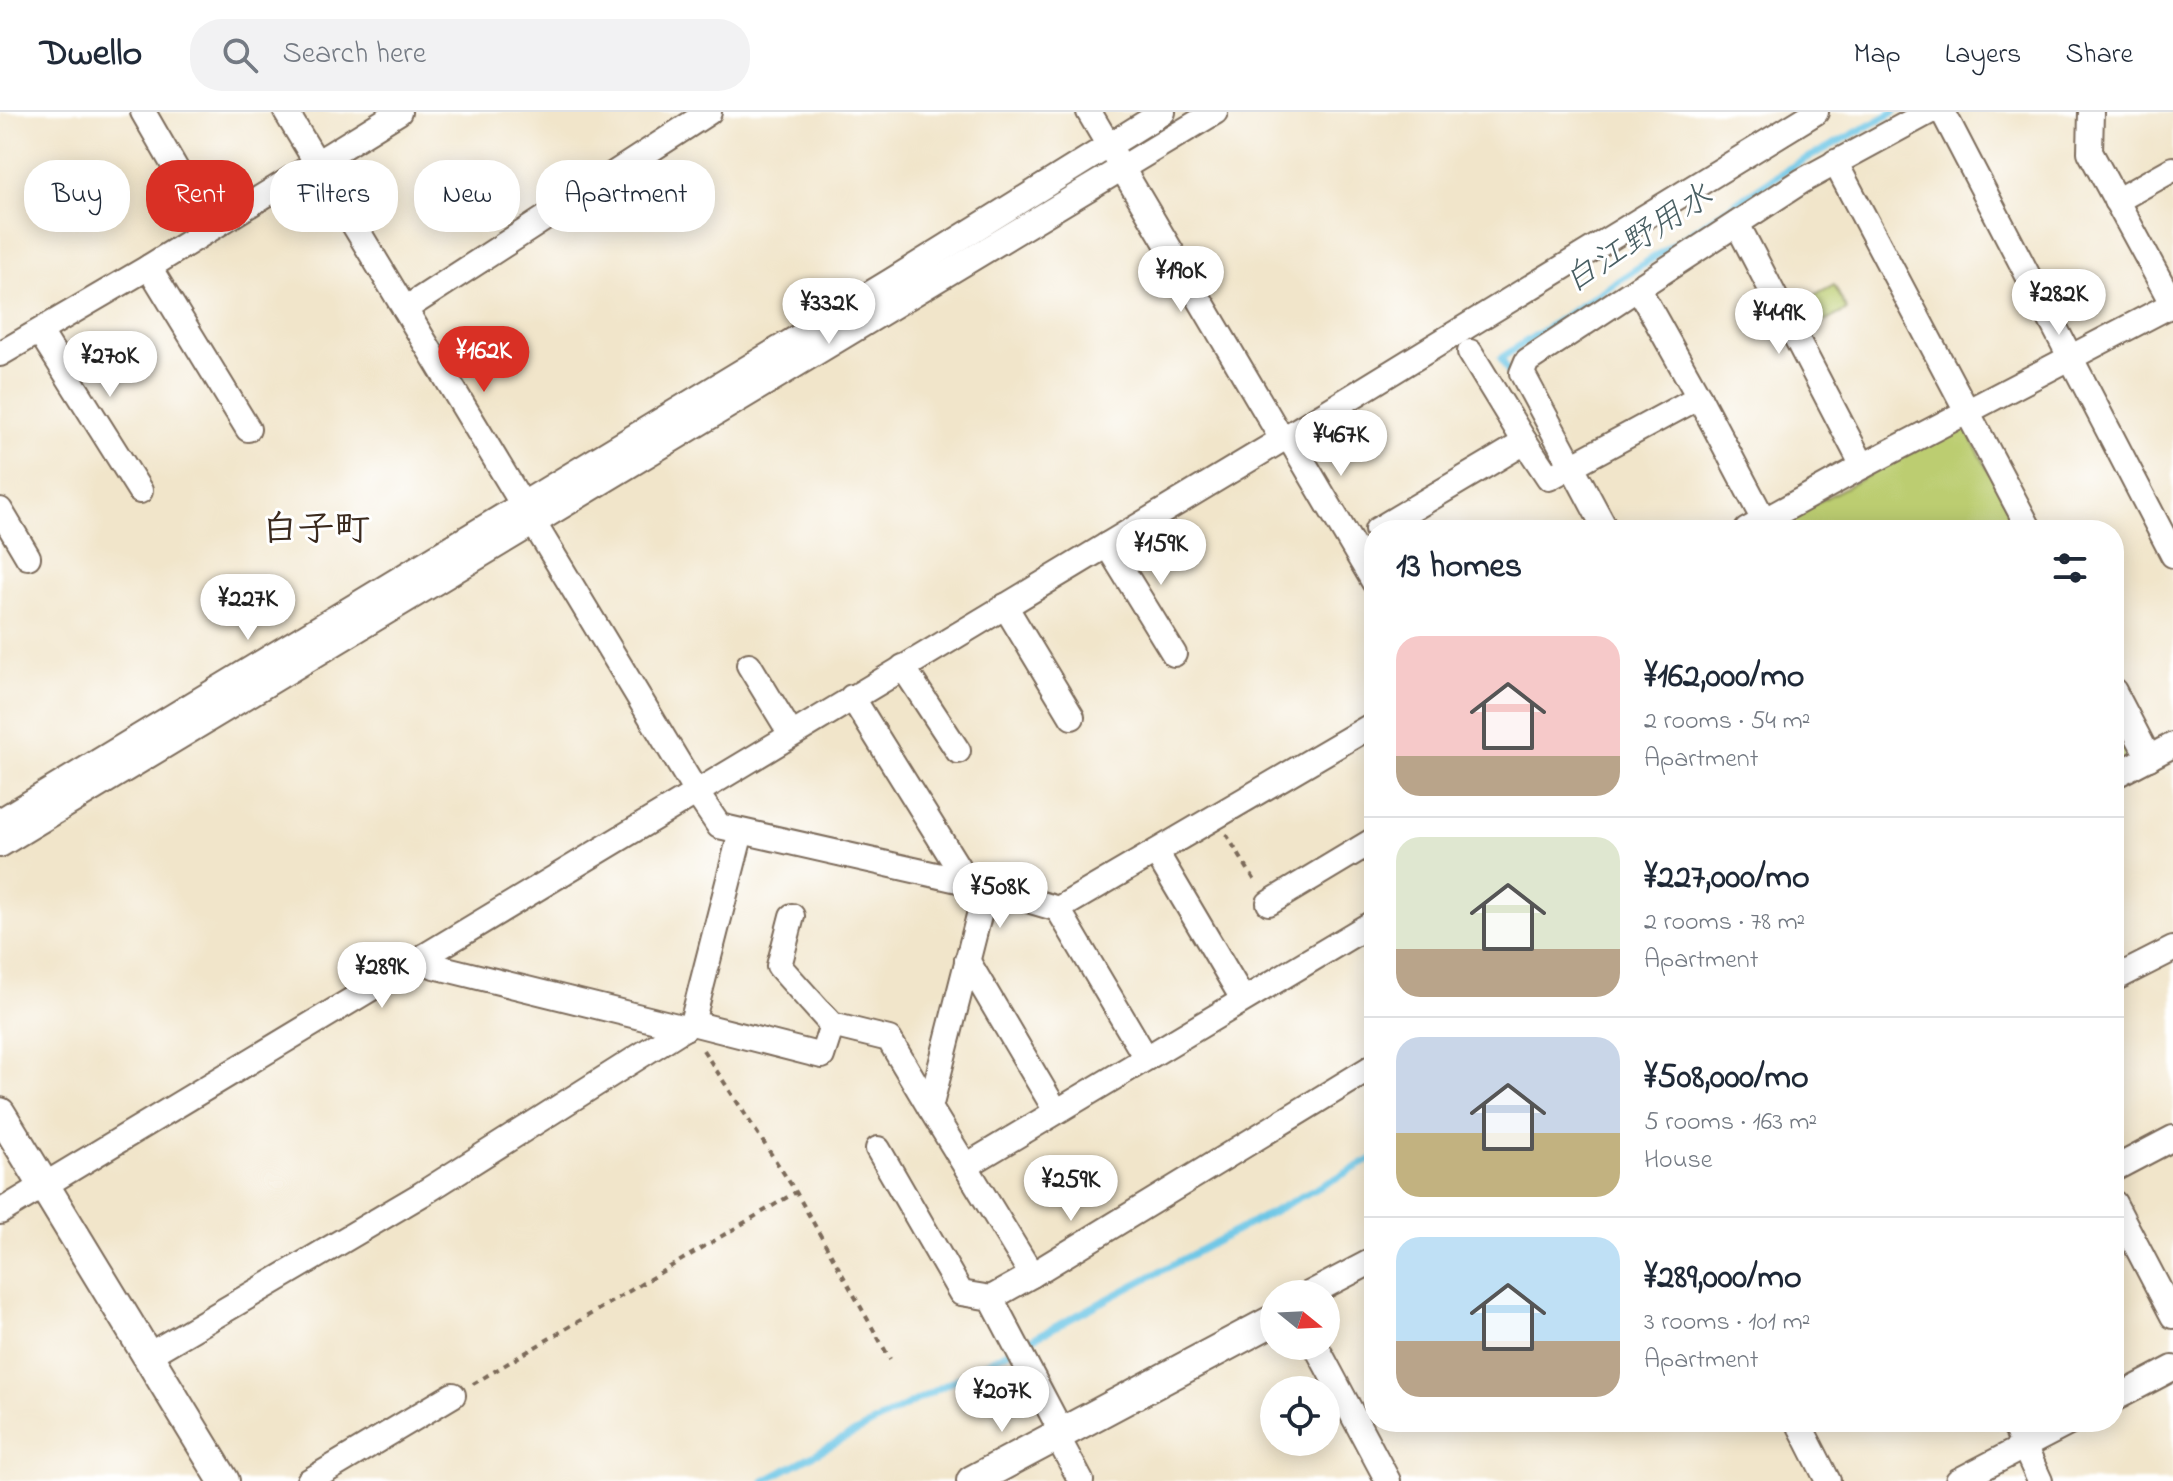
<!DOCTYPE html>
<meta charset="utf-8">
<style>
body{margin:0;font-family:"Indie Flower","Klee One",sans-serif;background:#f2f2f3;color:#1f2937;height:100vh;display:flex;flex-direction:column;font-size:30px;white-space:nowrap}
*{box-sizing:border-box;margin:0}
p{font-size:26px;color:#747a83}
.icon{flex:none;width:44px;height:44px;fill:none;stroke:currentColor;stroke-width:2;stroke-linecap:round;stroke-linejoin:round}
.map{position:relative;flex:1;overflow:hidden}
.sheet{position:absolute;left:1364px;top:408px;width:760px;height:912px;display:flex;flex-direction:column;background:#fff;border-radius:32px;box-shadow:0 4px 20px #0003}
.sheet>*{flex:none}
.banner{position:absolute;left:24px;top:48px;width:760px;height:72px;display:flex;gap:16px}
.needle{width:52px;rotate:108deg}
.buttons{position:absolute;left:1260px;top:1168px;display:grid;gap:16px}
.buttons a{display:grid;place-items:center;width:80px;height:80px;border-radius:50%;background:#fff;box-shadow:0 4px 20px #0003;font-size:40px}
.price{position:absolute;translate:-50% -68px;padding:0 18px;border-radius:28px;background:#fff;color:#222;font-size:26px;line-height:52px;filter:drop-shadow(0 2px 4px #0008)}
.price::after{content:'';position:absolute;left:50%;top:48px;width:24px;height:18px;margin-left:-12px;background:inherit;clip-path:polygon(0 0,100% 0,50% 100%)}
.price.on{background:#d93025;color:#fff}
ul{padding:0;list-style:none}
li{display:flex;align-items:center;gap:24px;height:200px;padding:0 32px}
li+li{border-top:2px solid #e0e1e3}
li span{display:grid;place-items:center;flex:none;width:224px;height:160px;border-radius:24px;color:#555}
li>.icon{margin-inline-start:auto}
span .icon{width:96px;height:96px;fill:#fffc;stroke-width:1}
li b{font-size:34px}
h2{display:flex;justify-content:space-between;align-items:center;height:96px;padding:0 32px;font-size:34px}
.pill{padding:0 28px;border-radius:32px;background:#fff;box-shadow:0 4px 20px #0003;font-size:28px;line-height:72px}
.pill.on{background:#d93025;color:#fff}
header{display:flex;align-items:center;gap:48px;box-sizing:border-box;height:112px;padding:0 40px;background:#fff;border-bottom:2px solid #e0e1e3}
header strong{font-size:38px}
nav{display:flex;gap:44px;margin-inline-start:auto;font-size:28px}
.search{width:560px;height:72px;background:#f2f2f3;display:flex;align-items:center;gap:20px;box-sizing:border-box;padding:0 28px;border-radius:32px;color:#747a83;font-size:30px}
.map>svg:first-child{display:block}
.green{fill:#bccd71;stroke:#7c7c48;stroke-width:2}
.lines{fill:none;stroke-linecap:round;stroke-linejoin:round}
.stream{stroke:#67c4e5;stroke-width:7}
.minor-casing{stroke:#7b6b5a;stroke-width:28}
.tertiary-casing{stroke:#7b6b5a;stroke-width:34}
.path{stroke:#7b6b5a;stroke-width:4;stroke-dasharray:6 6;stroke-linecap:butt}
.minor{stroke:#fff;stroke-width:24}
.tertiary{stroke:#fff;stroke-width:30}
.labels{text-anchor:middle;stroke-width:6;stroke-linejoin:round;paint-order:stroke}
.water-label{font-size:34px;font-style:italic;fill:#4a6064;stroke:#fff}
.quarter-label{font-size:36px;font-weight:bold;fill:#3b2a1e;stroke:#fff}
</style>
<header>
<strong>Dwello</strong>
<div class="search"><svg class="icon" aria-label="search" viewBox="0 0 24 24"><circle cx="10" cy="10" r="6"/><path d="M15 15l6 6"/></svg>Search here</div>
<nav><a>Map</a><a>Layers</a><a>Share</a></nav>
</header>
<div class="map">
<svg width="2173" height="1369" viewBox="0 0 2173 1369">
<rect width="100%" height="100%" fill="#fff"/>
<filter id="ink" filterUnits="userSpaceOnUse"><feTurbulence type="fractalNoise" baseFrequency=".0125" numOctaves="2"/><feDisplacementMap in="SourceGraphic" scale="16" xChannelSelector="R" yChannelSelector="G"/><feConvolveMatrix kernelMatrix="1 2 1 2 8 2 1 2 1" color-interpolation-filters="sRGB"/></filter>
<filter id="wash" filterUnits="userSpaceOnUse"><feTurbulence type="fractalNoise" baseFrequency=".006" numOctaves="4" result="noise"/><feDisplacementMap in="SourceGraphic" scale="32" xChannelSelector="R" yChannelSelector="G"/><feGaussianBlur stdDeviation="1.8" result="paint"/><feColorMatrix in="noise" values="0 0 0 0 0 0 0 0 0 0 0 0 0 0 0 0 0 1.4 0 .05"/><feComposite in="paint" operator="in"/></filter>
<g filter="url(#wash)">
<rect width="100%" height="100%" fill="#f1e5ca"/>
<g class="green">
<polygon points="1834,173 1847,198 1804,221 1791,196"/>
<polygon points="1957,316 1967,318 2020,418 1778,418 1786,407"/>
<polygon points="2114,598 2133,634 2127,649 2114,656"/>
</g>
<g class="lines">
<g class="stream">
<polyline points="1515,272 1501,246 1789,56 1894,0"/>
<polyline points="764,1369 1374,1046"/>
</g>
</g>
</g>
<g filter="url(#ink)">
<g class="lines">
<defs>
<g id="minor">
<polyline points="143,0 210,116"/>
<polyline points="286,0 696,680 719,714 967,770 1058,797 1374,612"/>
<polyline points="1089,0 1282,327"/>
<polyline points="1943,0 2173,443"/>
<polyline points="2091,0 2090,40 2173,193"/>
<polyline points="1835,50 2030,418"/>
<polyline points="2116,89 2173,57"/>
<polyline points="1737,112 1863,354"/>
<polyline points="149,155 248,317"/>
<polyline points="405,197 709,0"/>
<polyline points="40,220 140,379"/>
<polyline points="1470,240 1525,330"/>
<polyline points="0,242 149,155 399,0"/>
<polyline points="1288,324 1374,470"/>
<polyline points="0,398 28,445"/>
<polyline points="1377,418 1525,330 1549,366 1699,285"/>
<polyline points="1606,418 1522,261 1527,249 1638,176"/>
<polyline points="1747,418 1863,354 2173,192"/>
<polyline points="1769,418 1699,285 1638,176 1802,69 1929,0"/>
<polyline points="1107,433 1174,542"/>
<polyline points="1005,494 1072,605"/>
<polyline points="749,553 791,622"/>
<polyline points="903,555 958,639"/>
<polyline points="2114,579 2149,646"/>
<polyline points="852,585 967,770"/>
<polyline points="2114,664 2173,633"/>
<polyline points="0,709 891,169 1163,0"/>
<polyline points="0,733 1215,0"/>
<polyline points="1156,740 1243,887"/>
<polyline points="986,776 930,996 1032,1163 1374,954"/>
<polyline points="1269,791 1374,728"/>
<polyline points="1058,797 1146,946"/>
<polyline points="792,804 779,854 832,913 889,927 930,996"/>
<polyline points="425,844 434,854 685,916"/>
<polyline points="967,848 1056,999"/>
<polyline points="2114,867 2173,837"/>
<polyline points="692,911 822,944 832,913"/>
<polyline points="878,1037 961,1181 991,1186"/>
<polyline points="966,1054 1374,810"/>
<polyline points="2114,1057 2173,1026"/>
<polyline points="2114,1091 2173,1204"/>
<polyline points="0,1100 1288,324 1816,0"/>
<polyline points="1032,1163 991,1186 1062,1321"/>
<polyline points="1309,1182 1374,1148"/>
<polyline points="1316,1234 1388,1369"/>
<polyline points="147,1244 422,1082 692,911 741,720"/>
<polyline points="2114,1287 2173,1256"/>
<polyline points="1798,1310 1828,1369"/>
<polyline points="2013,1310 2040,1369"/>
<polyline points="1057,1324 1081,1369"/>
<polyline points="309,1369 453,1283"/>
<polyline points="1958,1369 2071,1310"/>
</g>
<g id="tertiary">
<polyline points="0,1001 224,1369"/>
<polyline points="972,1369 1274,1208"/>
</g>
</defs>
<use href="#minor" class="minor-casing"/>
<use href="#tertiary" class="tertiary-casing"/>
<g class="path">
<polyline points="1226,722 1257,772"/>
<polyline points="703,938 796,1080 890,1247"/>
<polyline points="473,1272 796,1080"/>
</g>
<use href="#minor" class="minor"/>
<use href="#tertiary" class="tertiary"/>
</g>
</g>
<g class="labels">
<g class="water-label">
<text transform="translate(1637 125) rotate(-33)" y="12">白江野用水</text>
</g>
<g class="quarter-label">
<text x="316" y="428">白子町</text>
</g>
</g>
</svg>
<div class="buttons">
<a><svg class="needle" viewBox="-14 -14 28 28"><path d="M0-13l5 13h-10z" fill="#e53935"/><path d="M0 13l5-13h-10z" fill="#747a83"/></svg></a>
<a><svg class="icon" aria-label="locate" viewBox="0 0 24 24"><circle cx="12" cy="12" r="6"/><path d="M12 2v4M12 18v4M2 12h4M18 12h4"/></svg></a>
</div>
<b class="price" style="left:1181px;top:202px">¥190K</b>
<b class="price" style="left:2059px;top:225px">¥282K</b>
<b class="price" style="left:829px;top:234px">¥332K</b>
<b class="price" style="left:1779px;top:244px">¥449K</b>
<b class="price on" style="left:484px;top:282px">¥162K</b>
<b class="price" style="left:110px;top:287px">¥270K</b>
<b class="price" style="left:1341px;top:366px">¥467K</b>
<b class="price" style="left:1161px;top:475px">¥159K</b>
<b class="price" style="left:248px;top:530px">¥227K</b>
<b class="price" style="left:1000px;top:818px">¥508K</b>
<b class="price" style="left:382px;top:898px">¥289K</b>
<b class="price" style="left:1071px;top:1111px">¥259K</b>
<b class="price" style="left:1002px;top:1322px">¥207K</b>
<div class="banner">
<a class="pill">Buy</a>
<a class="pill on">Rent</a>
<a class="pill">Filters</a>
<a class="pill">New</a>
<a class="pill">Apartment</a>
</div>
<section class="sheet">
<h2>13 homes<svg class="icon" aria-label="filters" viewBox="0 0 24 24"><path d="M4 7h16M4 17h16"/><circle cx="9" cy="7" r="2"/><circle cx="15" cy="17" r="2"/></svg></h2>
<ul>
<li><span style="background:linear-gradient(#f6c9c9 75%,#b9a48a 0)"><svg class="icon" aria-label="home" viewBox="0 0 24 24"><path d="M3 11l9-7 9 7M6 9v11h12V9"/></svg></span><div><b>¥162,000/mo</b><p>2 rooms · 54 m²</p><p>Apartment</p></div></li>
<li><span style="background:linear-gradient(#dfe7d0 70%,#b9a48a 0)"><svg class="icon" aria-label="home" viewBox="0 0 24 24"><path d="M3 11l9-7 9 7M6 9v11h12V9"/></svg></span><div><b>¥227,000/mo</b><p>2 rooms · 78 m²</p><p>Apartment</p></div></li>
<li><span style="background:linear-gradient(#c9d6e8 60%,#c2b280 0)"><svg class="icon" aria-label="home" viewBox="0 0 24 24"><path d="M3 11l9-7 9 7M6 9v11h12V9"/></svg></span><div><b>¥508,000/mo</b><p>5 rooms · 163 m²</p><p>House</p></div></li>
<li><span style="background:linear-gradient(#bfe0f5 65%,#b9a48a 0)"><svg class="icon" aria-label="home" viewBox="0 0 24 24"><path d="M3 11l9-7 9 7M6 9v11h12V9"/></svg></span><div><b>¥289,000/mo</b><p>3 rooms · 101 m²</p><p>Apartment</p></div></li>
</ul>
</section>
</div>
